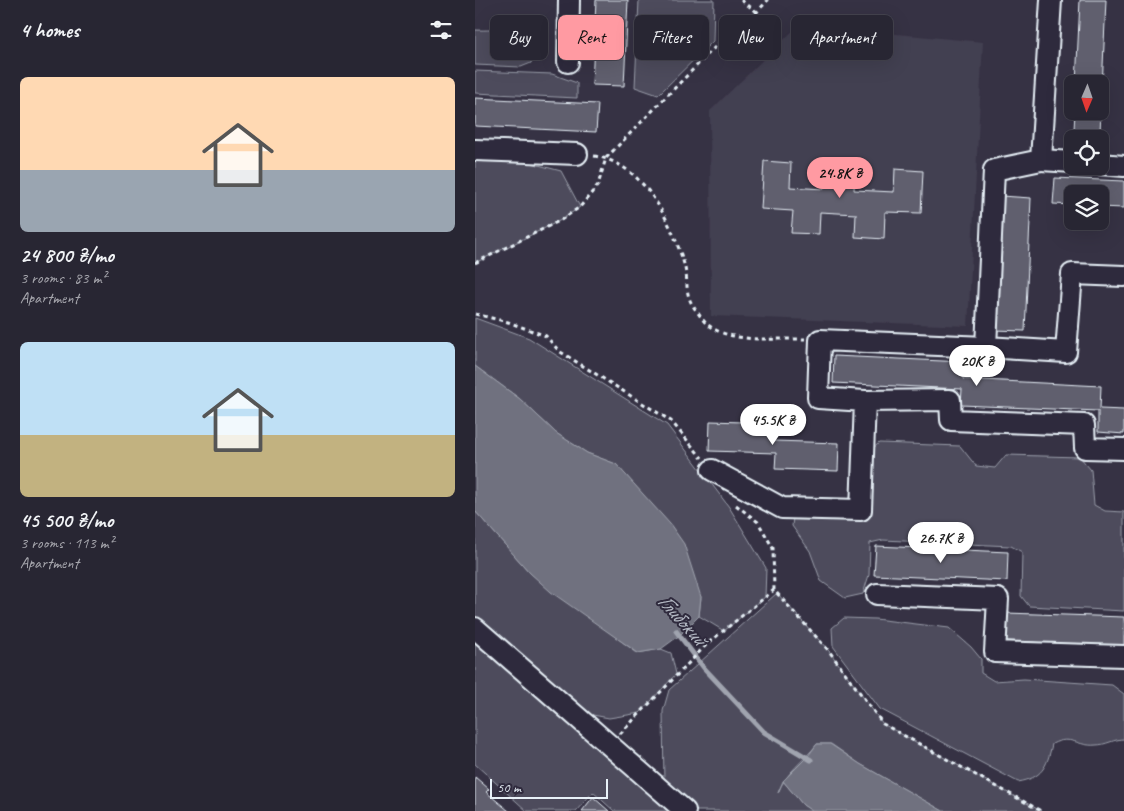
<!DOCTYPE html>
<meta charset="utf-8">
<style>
body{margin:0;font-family:Caveat,sans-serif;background:#302e3b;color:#f1f3f6;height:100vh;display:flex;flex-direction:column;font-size:19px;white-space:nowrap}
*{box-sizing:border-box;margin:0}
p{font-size:16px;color:#a5a5ac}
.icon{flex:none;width:28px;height:28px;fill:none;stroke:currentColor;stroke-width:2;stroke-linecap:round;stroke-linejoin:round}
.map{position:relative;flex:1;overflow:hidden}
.panel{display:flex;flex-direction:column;background:#282633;width:475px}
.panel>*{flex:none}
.top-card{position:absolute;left:15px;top:15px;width:475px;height:45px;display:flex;gap:10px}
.needle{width:32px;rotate:182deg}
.fabs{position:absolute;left:589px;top:75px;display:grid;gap:10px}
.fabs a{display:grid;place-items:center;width:45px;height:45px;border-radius:8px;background:#282633;box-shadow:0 5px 20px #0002,0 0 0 1px #44434e;font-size:25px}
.scale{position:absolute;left:15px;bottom:12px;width:118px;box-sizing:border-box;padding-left:5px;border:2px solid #e8f1f8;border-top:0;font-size:14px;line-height:18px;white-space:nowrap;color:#e8f1f8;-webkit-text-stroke:4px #2f2a3d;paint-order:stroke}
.price{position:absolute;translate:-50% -42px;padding:0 11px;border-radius:18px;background:#fff;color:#222;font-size:16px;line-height:32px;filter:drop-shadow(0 1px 2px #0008)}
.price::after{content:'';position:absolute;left:50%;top:30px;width:15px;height:11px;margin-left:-8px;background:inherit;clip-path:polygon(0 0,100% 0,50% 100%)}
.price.active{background:#ff9aa2;color:#111}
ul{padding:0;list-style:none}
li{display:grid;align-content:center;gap:10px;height:265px;padding:0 20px}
li span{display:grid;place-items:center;height:155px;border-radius:8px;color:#555}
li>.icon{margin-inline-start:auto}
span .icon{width:90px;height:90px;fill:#fffc;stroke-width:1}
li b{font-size:21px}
h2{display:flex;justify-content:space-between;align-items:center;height:60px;padding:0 20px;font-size:21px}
.pill{padding:0 18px;border-radius:8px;background:#282633;box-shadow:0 5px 20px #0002,0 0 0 1px #44434e;font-size:18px;line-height:45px}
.pill.active{background:#ff9aa2;color:#111}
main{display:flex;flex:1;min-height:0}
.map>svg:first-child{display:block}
.built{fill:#433f51}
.green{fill:#4d4b5c;stroke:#9a9eaa}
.water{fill:#70717f;stroke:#a0a4af}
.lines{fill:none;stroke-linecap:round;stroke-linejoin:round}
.stream{stroke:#a0a4af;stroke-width:5}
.building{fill:#605e6e;stroke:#e8f1f8}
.minor-casing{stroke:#e8f1f8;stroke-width:24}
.path{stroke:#e8f1f8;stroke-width:3;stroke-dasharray:4 4;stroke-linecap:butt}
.minor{stroke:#2f2a3d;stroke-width:20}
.labels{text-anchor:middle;stroke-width:4;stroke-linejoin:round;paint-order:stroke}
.water-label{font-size:22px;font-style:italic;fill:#b2b7c2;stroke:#2f2a3d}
</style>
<main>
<section class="panel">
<h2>4 homes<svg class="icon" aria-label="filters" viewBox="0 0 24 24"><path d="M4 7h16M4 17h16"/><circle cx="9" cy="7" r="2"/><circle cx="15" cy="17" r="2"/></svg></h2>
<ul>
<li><span style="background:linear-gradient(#ffd9b3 60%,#9aa5b1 0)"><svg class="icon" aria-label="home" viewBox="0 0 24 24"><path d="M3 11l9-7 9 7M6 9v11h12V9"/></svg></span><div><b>24 800 ₴/mo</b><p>3 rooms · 83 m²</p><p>Apartment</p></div></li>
<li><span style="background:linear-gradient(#bfe0f5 60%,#c2b280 0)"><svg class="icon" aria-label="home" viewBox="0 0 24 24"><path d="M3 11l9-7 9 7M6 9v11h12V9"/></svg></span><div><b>45 500 ₴/mo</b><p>3 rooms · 113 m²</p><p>Apartment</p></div></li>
</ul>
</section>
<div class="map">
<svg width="649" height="811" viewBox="0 0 649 811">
<rect width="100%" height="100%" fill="#363244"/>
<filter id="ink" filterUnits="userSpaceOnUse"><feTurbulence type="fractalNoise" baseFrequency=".02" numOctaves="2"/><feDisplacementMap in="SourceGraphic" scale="10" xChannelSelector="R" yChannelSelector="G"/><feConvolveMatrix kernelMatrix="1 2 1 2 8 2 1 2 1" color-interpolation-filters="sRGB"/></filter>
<g filter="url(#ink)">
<polygon class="built" points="324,25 508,42 493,326 236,316 235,111"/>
<g class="green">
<polygon points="164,0 239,0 238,41 183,95 160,87"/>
<path d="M0 30C21 31 49 25 60 45L56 63 46 67 0 65Z"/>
<polygon points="0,71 77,74 102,83 102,98 0,93"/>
<polygon points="0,160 52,162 86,171 105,207 86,220 0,263"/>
<polygon points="0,318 54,338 192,425 254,507 291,568 290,597 249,631 224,616 226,597 182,511 141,464 112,453 81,433 45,399 0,366"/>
<polygon points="404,443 485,446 501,466 520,468 531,455 605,457 616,470 619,505 630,511 649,512 649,611 554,606 546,596 547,552 536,546 408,540 395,543 394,575 388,594 370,598 346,581 335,551 317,526 318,518 390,514 394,452"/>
<polygon points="0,511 55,573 162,653 186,649 196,653 201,674 165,713 134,718 107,713 0,617"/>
<path d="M302 593 354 651 408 724 566 811H468L385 764 356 744H342C329 761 310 773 303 793L308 781 328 805 337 811H218L189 785 188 711 194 690Z"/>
<path d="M369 618 400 619 474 628 496 647 506 659V673L519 681 549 679 637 685 649 694V739C639 739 631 745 621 745 603 747 596 734 577 744 572 767 567 778 543 782L405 709 358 646 357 628Z"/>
<polygon points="0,636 200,811 139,811 118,792 101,811 52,811 0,764"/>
</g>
<g class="water">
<polygon points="0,366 45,399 81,433 112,453 141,464 195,524 209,544 226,597 224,616 205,635 186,649 163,653 76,592 55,573 0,511"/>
<polygon points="342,744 355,744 385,764 468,811 337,811 328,805 308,781 333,756"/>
</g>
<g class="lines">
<polyline class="stream" points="201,631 229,668 289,732 336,760"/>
</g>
<g class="building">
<polygon points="121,0 153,0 149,86 117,85"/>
<polygon points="605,0 631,0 625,132 599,130 600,111 625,111 625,84 601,84"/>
<polygon points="0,98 123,104 121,132 0,126"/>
<polygon points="289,161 316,163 315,187 349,189 350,166 380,168 379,190 419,192 420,169 448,171 446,213 410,212 409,239 380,237 381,214 345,212 344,234 316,233 318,211 286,209"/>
<polygon points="580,178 649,181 649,208 625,207 625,194 598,194 598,205 578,204"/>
<polygon points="526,196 556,198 550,331 519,330"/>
<polygon points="359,356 489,362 488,379 626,386 625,409 649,410 649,434 623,432 623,411 486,405 487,389 358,383"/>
<polygon points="235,421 300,423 299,441 364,443 363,471 300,469 301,453 234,451"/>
<polygon points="401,546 533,552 532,581 399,575"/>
<polygon points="531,613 649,617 649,646 530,641"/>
<polygon points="0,777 14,789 11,792 34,811 0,811"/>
<polygon points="118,797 134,811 107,811"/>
</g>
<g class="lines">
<defs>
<g id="minor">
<polyline points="576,0 566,160 519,170 511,347 591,352 597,274 649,276"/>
<polyline points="93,62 94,0"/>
<polyline points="0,150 102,154"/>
<polyline points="566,160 598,162"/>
<polyline points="625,164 649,166"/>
<polyline points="390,401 475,400 476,420 609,425 610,448 649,449"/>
<polyline points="237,470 307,508 386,510 390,401 343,398 345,340 511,347"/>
<polyline points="402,594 523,599 520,652 649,656"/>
<polyline points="0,628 210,811"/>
</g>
</defs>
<use href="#minor" class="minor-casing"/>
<g class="path">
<polyline points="266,0 282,12"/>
<path d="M119 156C168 163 196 221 209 264 215 286 207 293 223 313 226 317 229 322 233 325 258 344 300 338 330 339"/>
<polyline points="0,263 86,220 105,207 123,185 131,158 245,42 282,12 293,0"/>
<polyline points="0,314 33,322 71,336 84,351 196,421 227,458"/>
<polyline points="261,505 283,522 298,548 299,590 354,651 408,724 566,811"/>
<polyline points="145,734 232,644 299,590"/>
</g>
<use href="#minor" class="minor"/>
</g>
</g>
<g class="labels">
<g class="water-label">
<text transform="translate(208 619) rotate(48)" y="8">Глибокий</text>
</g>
</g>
</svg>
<div class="fabs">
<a><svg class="needle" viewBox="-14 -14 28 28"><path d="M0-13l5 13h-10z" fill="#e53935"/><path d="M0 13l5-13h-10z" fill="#a5a5ac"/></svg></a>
<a><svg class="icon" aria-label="locate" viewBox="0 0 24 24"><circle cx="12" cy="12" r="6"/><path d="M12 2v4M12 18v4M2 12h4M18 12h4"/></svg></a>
<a><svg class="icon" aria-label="layers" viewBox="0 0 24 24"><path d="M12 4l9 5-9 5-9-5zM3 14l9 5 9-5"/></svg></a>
</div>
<div class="scale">50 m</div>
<b class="price active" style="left:365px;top:199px">24.8K ₴</b>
<b class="price" style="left:502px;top:387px">20K ₴</b>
<b class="price" style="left:298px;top:446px">45.5K ₴</b>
<b class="price" style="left:466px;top:564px">26.7K ₴</b>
<div class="top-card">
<a class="pill">Buy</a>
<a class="pill active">Rent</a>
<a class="pill">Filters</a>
<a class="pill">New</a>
<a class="pill">Apartment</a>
</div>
</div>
</main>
